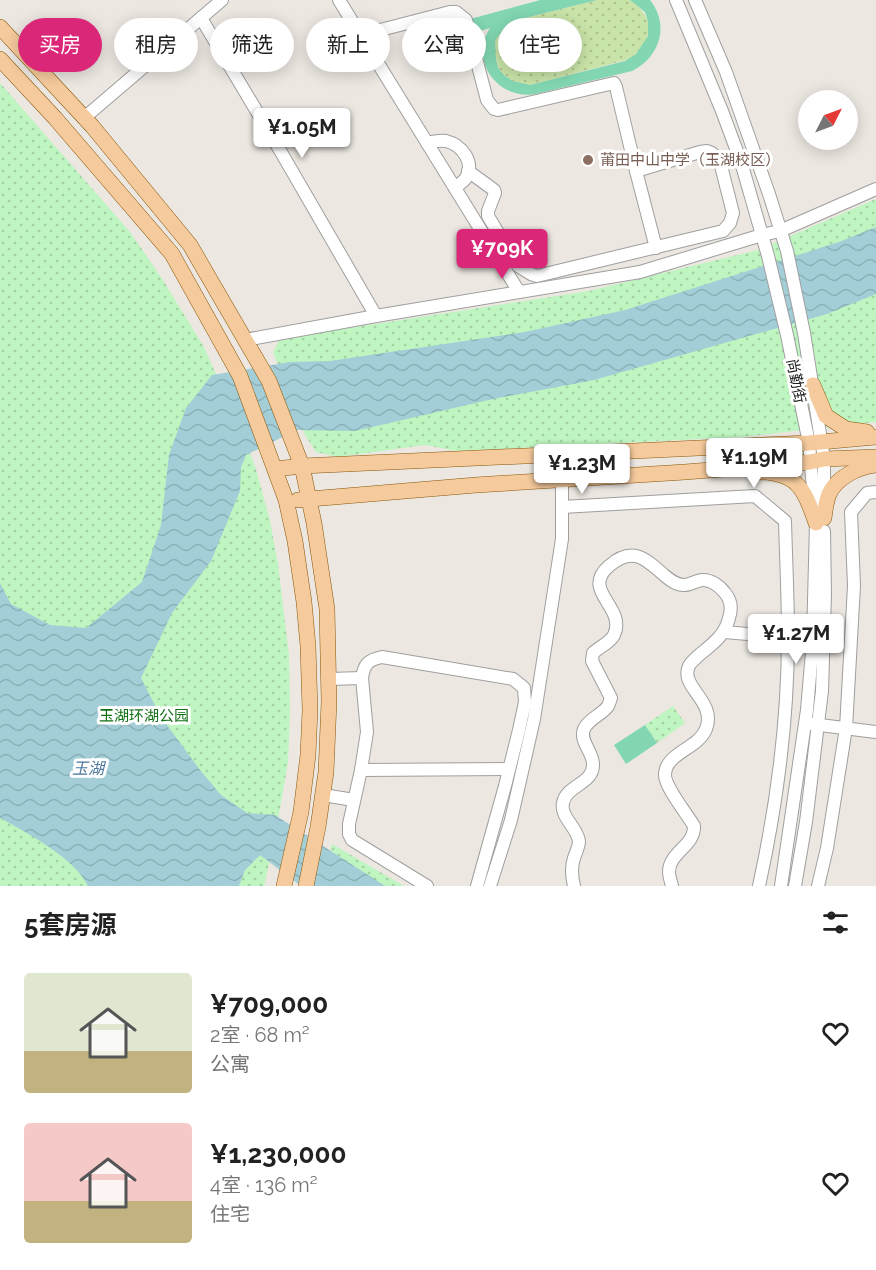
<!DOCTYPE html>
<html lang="zh">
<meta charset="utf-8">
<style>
body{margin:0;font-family:Raleway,"Noto Sans SC",sans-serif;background:#f6f6f6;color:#222;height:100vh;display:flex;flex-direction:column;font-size:22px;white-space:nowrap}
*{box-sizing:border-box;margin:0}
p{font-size:20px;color:#767676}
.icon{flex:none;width:33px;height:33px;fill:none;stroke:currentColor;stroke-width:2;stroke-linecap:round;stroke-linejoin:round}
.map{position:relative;height:886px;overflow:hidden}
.details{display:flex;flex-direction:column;background:#fff;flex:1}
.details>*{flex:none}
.top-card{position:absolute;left:18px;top:18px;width:840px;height:54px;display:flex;gap:12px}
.needle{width:39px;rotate:48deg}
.fabs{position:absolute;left:798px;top:90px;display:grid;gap:12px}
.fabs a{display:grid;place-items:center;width:60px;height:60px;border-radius:50%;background:#fff;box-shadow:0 3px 15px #0003;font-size:30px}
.price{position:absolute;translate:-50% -51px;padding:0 14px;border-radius:6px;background:#fff;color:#222;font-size:20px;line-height:39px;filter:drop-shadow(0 2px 3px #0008)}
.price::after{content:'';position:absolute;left:50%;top:36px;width:18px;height:14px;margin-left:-9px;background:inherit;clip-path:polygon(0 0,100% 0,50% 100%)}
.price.active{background:#db2777;color:#fff}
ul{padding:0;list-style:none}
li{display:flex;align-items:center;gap:18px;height:150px;padding:0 24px}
li span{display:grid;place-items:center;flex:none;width:168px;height:120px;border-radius:6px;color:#555}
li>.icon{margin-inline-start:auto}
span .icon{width:72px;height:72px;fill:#fffc;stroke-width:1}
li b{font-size:26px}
h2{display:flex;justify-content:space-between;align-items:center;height:72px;padding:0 24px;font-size:26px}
.tag{padding:0 21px;border-radius:27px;background:#fff;box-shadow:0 3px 15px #0003;font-size:21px;line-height:54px}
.tag.active{background:#db2777;color:#fff}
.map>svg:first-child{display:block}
.grass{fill:url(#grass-dots)}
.park{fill:url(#park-dots)}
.pitch{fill:#82d7b2}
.water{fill:url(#water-waves)}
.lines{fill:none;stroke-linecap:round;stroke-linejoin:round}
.minor-casing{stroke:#9f9f9f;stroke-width:14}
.major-casing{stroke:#885709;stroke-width:16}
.minor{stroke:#fff;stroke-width:12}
.major{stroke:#f5ca9c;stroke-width:15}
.education-dot{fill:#8d6e63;stroke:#fff;stroke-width:2}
.labels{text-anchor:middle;stroke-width:6;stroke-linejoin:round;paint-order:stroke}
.education-label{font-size:15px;fill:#785e54;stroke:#fff;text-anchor:start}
.street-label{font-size:15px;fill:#1b1b1b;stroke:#fff}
.park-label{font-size:15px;fill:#117014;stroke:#fff}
.water-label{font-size:16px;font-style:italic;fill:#4b789c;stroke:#fff}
</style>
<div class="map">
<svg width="876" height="886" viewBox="0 0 876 886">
<defs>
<pattern id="grass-dots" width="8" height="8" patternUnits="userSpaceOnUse" patternTransform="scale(1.5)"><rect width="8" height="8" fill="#c9e4a8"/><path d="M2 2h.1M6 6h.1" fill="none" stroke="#acc390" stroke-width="1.8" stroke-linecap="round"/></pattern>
<pattern id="park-dots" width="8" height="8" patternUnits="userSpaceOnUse" patternTransform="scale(1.5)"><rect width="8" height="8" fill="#bef5c0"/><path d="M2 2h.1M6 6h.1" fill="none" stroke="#a3d1a4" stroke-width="1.8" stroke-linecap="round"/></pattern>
<pattern id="water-waves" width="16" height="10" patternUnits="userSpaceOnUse" patternTransform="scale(1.5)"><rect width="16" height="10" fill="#a3ced7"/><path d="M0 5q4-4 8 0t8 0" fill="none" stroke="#8cb0b8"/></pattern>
</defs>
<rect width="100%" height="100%" fill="#ece7e1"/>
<path class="grass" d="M597 0H630C656 18 654 40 630 59L530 85 513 81 505 76 498 68 495 53V44L496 39 505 28 512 23 521 19Z"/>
<g class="park">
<polygon points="0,83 130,232 161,277 204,347 214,370 228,394 256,469 270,521 278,564 289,656 290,712 288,762 274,843 264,886 0,886"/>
<polygon points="876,199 876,422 742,437 457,451 425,445 338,457 316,452 305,435 273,352 279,341 291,337 589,291 758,250"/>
<polygon points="673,706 685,723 657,743 645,725"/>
<polygon points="332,844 404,886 322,886"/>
</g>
<g class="pitch">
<path d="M540 0H597L521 19 512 23 505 28 496 39 495 44 496 59 498 68 505 76 513 81 530 85 625 61 636 54 648 36V22L645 12 630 0H650C670 25 660 57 632 71L536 94C499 101 468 61 490 28L474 33 470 19Z"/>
<polygon points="645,725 657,743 626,764 614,745"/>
</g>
<path class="water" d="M876 227V294L827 314 594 380 493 399 355 431 297 430 246 455 241 467 240 491 211 561 172 613 141 678 161 717 200 770 221 795 247 813 275 815 385 886H301L260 855 245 870 239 886H88C76 859 26 832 0 818V583L11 604 50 625 86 628 142 582 161 525 169 455 186 408 212 375 290 362 330 361 525 332 625 310 839 242Z"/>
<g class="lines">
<defs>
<g id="minor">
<polyline points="339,0 519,292"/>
<polyline points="676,0 722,111 741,162 768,256 787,335 809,443 816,523 813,640 807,710 781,886"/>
<polyline points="695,0 726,72 769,194 787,251 804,333 824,459 824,504"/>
<polyline points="201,18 281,152 376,316"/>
<polyline points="361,35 450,12 456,12 466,20 487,100 494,109 498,110 614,83 616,87 636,171"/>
<polyline points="84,118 222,0"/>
<path d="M427 143C434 141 440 140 446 141 462 145 475 162 466 178 463 182 458 185 455 188"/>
<polyline points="468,171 494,190 495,193 488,211 488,216 518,266 531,274 537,276 723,231 730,223 733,213 720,162 712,153 707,151 700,152 636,171 656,248"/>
<polyline points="245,340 376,316 640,272 762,235 780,231 876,189"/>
<path d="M562 507 755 496 785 521C786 559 788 598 788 636 788 720 777 804 759 886"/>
<polyline points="725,632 813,640"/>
<polyline points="329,679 362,678"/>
<polyline points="812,724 876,732"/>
<polyline points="361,770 509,769"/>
<polyline points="323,795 354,800"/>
<path d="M427 886 352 840 349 834V824L361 770 367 732 362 678C364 664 368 660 382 657L513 679 524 688 525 702 519 730 505 786 477 886"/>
<polyline points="490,886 511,820 534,719 562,539 562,480"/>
<path d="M574 886C572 878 571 867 574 858 576 852 579 847 579 841 577 827 560 817 563 803 566 785 594 784 593 764 593 752 579 741 584 729 589 718 602 715 608 706 609 704 610 701 611 698L592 661 593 653C599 647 610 643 614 635 627 607 580 591 609 566 632 546 645 558 664 575 670 580 676 585 684 585 690 585 695 581 702 580 710 579 720 586 725 593 731 600 732 609 729 618 725 636 711 645 698 656 695 659 690 663 689 666 679 687 717 701 706 729 698 749 665 753 665 775 665 787 687 814 694 826 695 846 669 852 669 872 669 876 671 882 672 886"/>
<polyline points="795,886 806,822 822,691 825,594 824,531"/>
<polyline points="818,886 827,848 846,728 854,586 851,512 867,493 876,492"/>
</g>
<g id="major">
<polyline points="0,27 92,126 190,245 269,381 302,466 314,523 327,609 329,702 326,772 318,827 306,886"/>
<polyline points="0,59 55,118 172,254 240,376 286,500 295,541 304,602 308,646 310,710 308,755 301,812 284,886"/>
<polyline points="813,385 826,416 846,429 867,432"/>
<polyline points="275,469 302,466 809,443 876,437"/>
<path d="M757 472C798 472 804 489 816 523"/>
<polyline points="298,500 476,485 685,472 810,462 824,459 876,457"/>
<path d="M824 518C825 511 826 501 829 494 837 477 858 467 876 465"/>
</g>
</defs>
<use href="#minor" class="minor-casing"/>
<use href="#major" class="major-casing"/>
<use href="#minor" class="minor"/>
<use href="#major" class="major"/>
</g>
<circle class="education-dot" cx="588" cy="160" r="6"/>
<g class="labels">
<g class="education-label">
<text x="600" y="165">莆田中山中学（玉湖校区）</text>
</g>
<g class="street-label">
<text transform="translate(796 381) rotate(79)" y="5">尚勤街</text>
</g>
<g class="park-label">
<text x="144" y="721">玉湖环湖公园</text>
</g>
<g class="water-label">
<text x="88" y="774">玉湖</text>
</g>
</g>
</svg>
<div class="fabs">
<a><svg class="needle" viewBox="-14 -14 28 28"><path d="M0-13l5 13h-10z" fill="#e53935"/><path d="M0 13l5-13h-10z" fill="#767676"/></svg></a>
</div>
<b class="price" style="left:302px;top:159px">¥1.05M</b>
<b class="price active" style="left:502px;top:280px">¥709K</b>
<b class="price" style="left:754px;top:489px">¥1.19M</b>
<b class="price" style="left:582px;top:495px">¥1.23M</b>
<b class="price" style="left:796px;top:665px">¥1.27M</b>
<div class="top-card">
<a class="tag active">买房</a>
<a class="tag">租房</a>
<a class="tag">筛选</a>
<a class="tag">新上</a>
<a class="tag">公寓</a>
<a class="tag">住宅</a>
</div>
</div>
<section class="details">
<h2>5套房源<svg class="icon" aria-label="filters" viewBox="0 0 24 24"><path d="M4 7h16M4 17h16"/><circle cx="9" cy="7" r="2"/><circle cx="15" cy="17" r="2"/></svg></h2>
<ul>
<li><span style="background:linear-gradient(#dfe7d0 65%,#c2b280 0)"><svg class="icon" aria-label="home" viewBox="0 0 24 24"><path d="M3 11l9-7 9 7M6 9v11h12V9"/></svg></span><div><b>¥709,000</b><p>2室 · 68 m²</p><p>公寓</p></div><svg class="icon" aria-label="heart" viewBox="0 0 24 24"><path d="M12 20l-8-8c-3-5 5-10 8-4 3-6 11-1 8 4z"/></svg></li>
<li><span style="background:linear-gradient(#f6c9c9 65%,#c2b280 0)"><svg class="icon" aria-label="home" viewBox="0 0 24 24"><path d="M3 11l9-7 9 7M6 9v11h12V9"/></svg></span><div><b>¥1,230,000</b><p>4室 · 136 m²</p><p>住宅</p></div><svg class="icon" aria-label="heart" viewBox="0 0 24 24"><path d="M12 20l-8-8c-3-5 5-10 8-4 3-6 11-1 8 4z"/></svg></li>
</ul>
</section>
